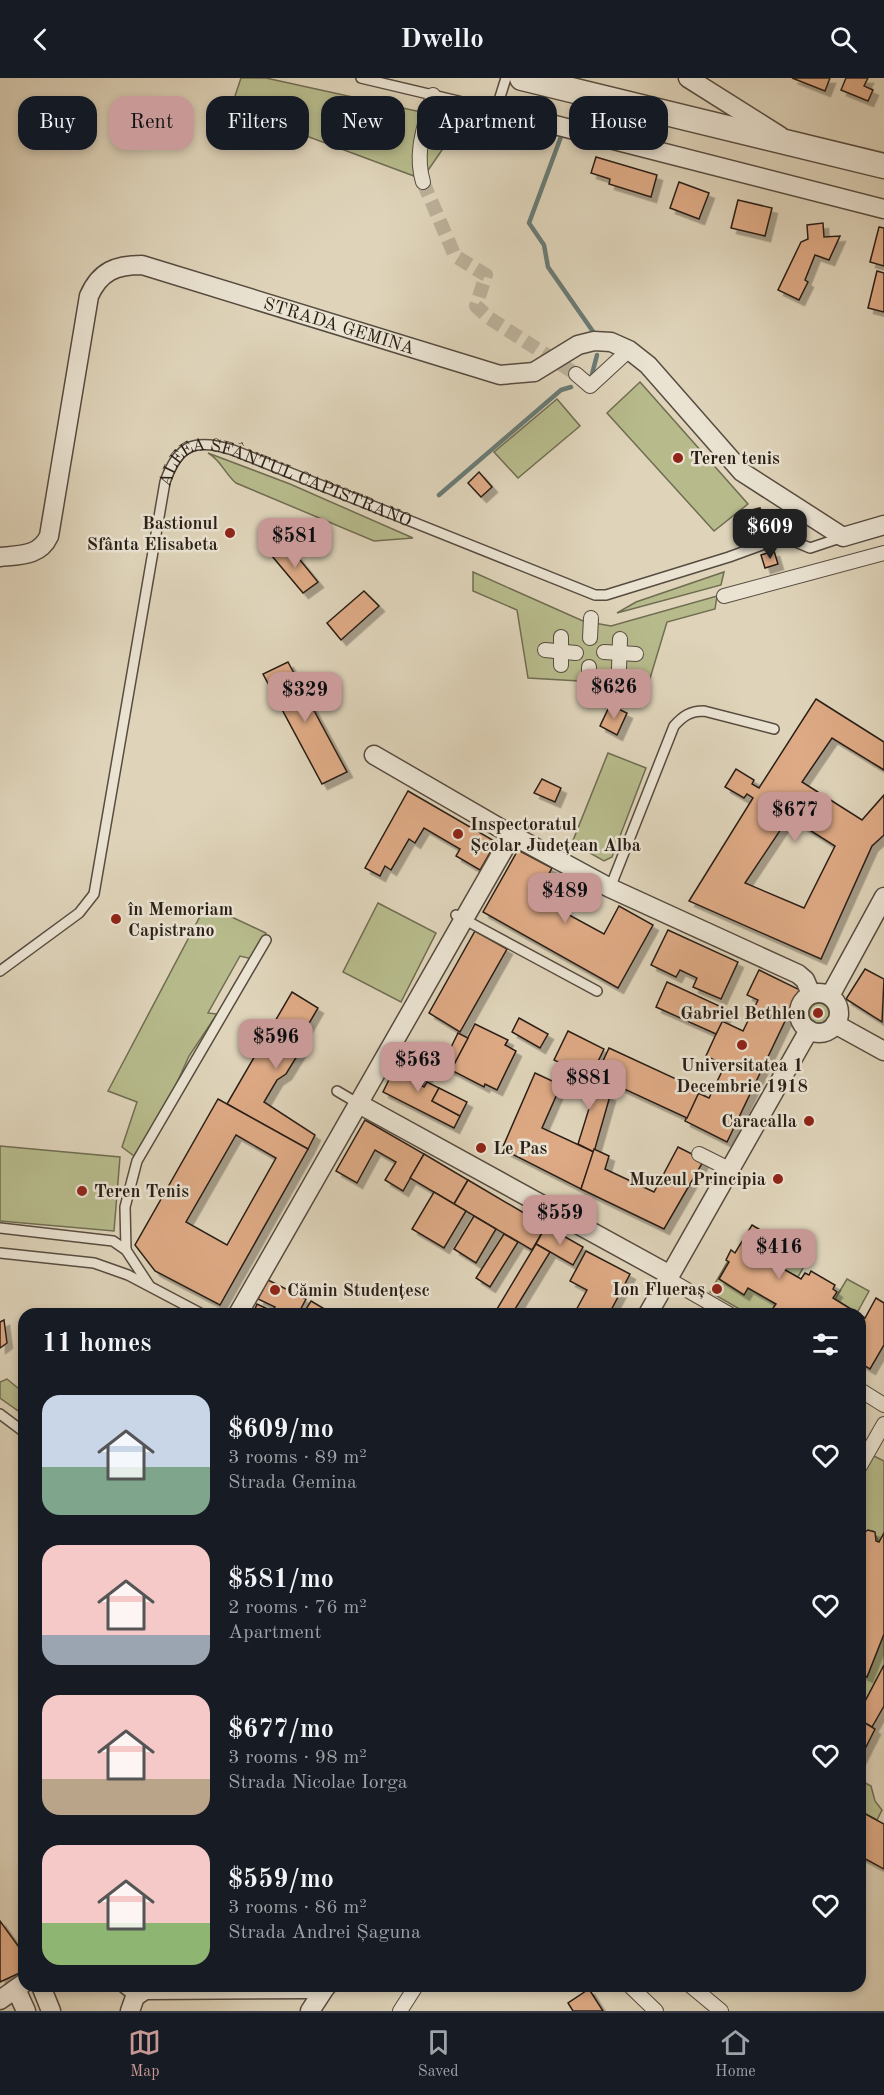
<!DOCTYPE html>
<meta charset="utf-8">
<style>
body{margin:0;font-family:"Old Standard TT",serif;background:#242831;color:#f1f3f6;height:100vh;display:flex;flex-direction:column;font-size:22px;white-space:nowrap}
*{box-sizing:border-box;margin:0}
p{font-size:20px;color:#9ea1a6}
.icon{flex:none;width:33px;height:33px;fill:none;stroke:currentColor;stroke-width:2;stroke-linecap:round;stroke-linejoin:round}
.map{position:relative;flex:1;overflow:hidden}
.sheet{position:absolute;left:18px;top:1230px;width:848px;height:684px;display:flex;flex-direction:column;background:#171b24;border-radius:18px;box-shadow:0 3px 9px #0003}
.sheet>*{flex:none}
.top-card{position:absolute;left:18px;top:18px;width:849px;height:54px;display:flex;gap:12px}
.price{position:absolute;translate:-50% -51px;padding:0 14px;border-radius:12px;background:#c59692;color:#111;font-size:20px;line-height:39px;filter:drop-shadow(0 2px 3px #0008)}
.price::after{content:'';position:absolute;left:50%;top:36px;width:18px;height:14px;margin-left:-9px;background:inherit;clip-path:polygon(0 0,100% 0,50% 100%)}
.price.active{background:#222;color:#fff}
ul{padding:0;list-style:none}
li{display:flex;align-items:center;gap:18px;height:150px;padding:0 24px}
li span{display:grid;place-items:center;flex:none;width:168px;height:120px;border-radius:18px;color:#555}
li>.icon{margin-inline-start:auto}
span .icon{width:72px;height:72px;fill:#fffc;stroke-width:1}
li b{font-size:26px}
h2{display:flex;justify-content:space-between;align-items:center;height:72px;padding:0 24px;font-size:26px}
.pill{padding:0 21px;border-radius:18px;background:#171b24;box-shadow:0 3px 9px #0003;font-size:21px;line-height:54px}
.pill.active{background:#c59692;color:#111}
header{display:flex;justify-content:space-between;align-items:center;height:78px;padding:0 24px;background:#171b24;font-size:27px;font-weight:600}
.tabs{display:flex;justify-content:space-around;align-items:center;height:84px;border-top:2px solid #363941;background:#171b24;font-size:16px;color:#9ea1a6}
.tabs a{display:grid;justify-items:center;gap:3px}
.tabs .active{color:#c59692}
.map>svg:first-child{display:block}
.green{fill:#b7bb8c;stroke:#706d52;stroke-width:1.5}
.lines{fill:none;stroke-linecap:round;stroke-linejoin:round}
.stream{stroke:#697b75;stroke-width:4.5}
.building{fill:#deaa85;stroke:#2a1f17;stroke-width:1.5;fill-rule:evenodd;filter:url(#shadow)}
.pedestrian-tunnel{stroke:#bbb099;stroke-width:14;stroke-dasharray:14 7;stroke-linecap:butt}
.service-casing{stroke:#574c40;stroke-width:12}
.pedestrian-casing{stroke:#574c40;stroke-width:16}
.minor-casing{stroke:#574c40;stroke-width:21}
.tertiary-casing{stroke:#574c40;stroke-width:27}
.service{stroke:#eae3d2;stroke-width:9}
.pedestrian{stroke:#eae3d2;stroke-width:14}
.minor{stroke:#eae3d2;stroke-width:18}
.tertiary{stroke:#eae3d2;stroke-width:24}
.poi-dot{fill:#8f2418;stroke:#eae3d2;stroke-width:2}
.labels{text-anchor:middle;stroke-width:5;stroke-linejoin:round;paint-order:stroke}
.street-label{font-size:18px;fill:#2a1f17;stroke:#eae3d2}
.poi-label{font-size:18px;font-weight:bold;fill:#2a1f17;stroke:#eae3d2;text-anchor:start}
</style>
<header><svg class="icon" aria-label="back" viewBox="0 0 24 24"><path d="M15 5l-7 7 7 7"/></svg>Dwello<svg class="icon" aria-label="search" viewBox="0 0 24 24"><circle cx="10" cy="10" r="6"/><path d="M15 15l6 6"/></svg></header>
<div class="map">
<svg width="884" height="1933" viewBox="0 0 884 1933">
<defs>
<filter id="shadow"><feDropShadow dx="5.5" dy="5.5" stdDeviation="0" flood-color="#0004"/></filter>
</defs>
<rect width="100%" height="100%" fill="#dfd4ba"/>
<filter id="stains"><feTurbulence type="fractalNoise" baseFrequency=".00333" numOctaves="4"/><feColorMatrix values="0 0 0 0 .2 0 0 0 0 .09 0 0 0 0 .02 0 0 0 .5 -.17"/></filter>
<radialGradient id="worn" r=".72"><stop offset=".6" stop-color="#630" stop-opacity="0"/><stop offset="1" stop-color="#630" stop-opacity=".3"/></radialGradient>
<g class="green">
<polygon points="241,0 266,0 462,43 422,101 231,30"/>
<polygon points="640,304 748,426 714,453 607,335"/>
<polygon points="557,321 580,348 518,400 494,374"/>
<path d="M208 375 290 406 413 460 374 463 236 405C225 396 221 382 208 375Z"/>
<polygon points="473,494 583,543 611,548 717,518 715,531 667,544 648,607 528,600 517,532 473,513"/>
<polygon points="724,494 721,507 617,535 636,524"/>
<polygon points="608,675 646,690 612,779 604,783 572,765"/>
<polygon points="378,825 436,855 401,924 343,894"/>
<polygon points="206,827 266,855 252,881 240,878 208,935 217,936 189,978 171,1018 134,1078 122,1069 137,1024 108,1013"/>
<circle cx="819" cy="935" r="10"/>
<polygon points="0,1068 120,1079 114,1153 0,1143"/>
<polygon points="789,1167 809,1179 798,1199 777,1188"/>
<polygon points="728,1183 719,1201 743,1216 748,1210 776,1226 774,1230 781,1236 748,1236 710,1214"/>
<polygon points="847,1201 869,1213 857,1235 835,1221"/>
<polygon points="7,1301 24,1315 24,1337 0,1320 0,1304"/>
<polygon points="872,1377 884,1383 884,1455 879,1464 873,1453 860,1455 860,1400"/>
<polygon points="884,1556 884,1587 860,1633 860,1595 867,1599"/>
<polygon points="860,1702 871,1708 875,1723 882,1732 877,1742 860,1733"/>
</g>
<g class="lines">
<g class="stream">
<polyline points="562,56 529,145 544,167 548,189 594,255"/>
<polyline points="591,300 597,277"/>
<polyline points="439,417 561,312 571,309"/>
</g>
</g>
<g class="building">
<polygon points="792,0 830,0 825,13"/>
<polygon points="846,0 868,0 864,8 873,12 868,23 841,12"/>
<polygon points="596,79 657,97 651,119 609,106 610,101 591,95"/>
<polygon points="679,104 709,115 699,141 670,130"/>
<polygon points="738,122 772,130 765,158 731,150"/>
<polygon points="823,145 824,159 840,158 829,182 815,177 805,202 808,204 799,222 778,212 801,164 808,161 807,147"/>
<polygon points="879,149 884,150 884,188 870,184"/>
<polygon points="877,193 884,195 884,234 868,230"/>
<polygon points="479,394 492,409 481,419 468,405"/>
<polygon points="760,430 766,448 743,452 739,435"/>
<polygon points="287,466 318,504 303,515 272,478"/>
<polygon points="774,473 778,486 765,490 761,477"/>
<polygon points="364,513 379,528 341,562 327,545"/>
<polygon points="288,584 347,694 322,706 263,596"/>
<path d="M816 621 884 664V692L832 660 802 704 862 742 884 717V757L872 768 821 881 689 823 753 720 747 716 744 720 725 709 736 691 754 702 752 706 759 710ZM789 739 835 768 804 830 745 805Z"/>
<polygon points="610,627 627,635 617,657 600,648"/>
<polygon points="542,701 561,710 555,724 534,715"/>
<polygon points="408,713 496,764 480,792 456,778 460,771 424,750 415,765 409,761 391,792 385,788 380,798 365,790"/>
<polygon points="518,772 552,790 536,819 604,856 619,828 653,847 618,910 483,834"/>
<polygon points="668,852 738,884 721,921 693,909 697,900 680,892 676,899 651,887"/>
<polygon points="475,853 507,871 460,954 429,935"/>
<polygon points="865,891 884,901 882,944 846,921"/>
<polygon points="759,892 800,912 727,1064 685,1043 698,1015 709,1020 725,987 706,978 722,943 743,953 758,922 747,917"/>
<polygon points="667,904 728,932 716,956 656,929"/>
<polygon points="292,914 318,930 301,959 302,970 286,996 277,1002 264,1024 315,1057 308,1071 227,1026"/>
<polygon points="519,940 548,956 540,970 512,954"/>
<polygon points="475,946 508,962 505,967 516,973 497,1012 485,1006 484,1009 451,992"/>
<polygon points="568,953 604,971 590,1000 554,982"/>
<polygon points="458,955 468,960 451,992 442,988"/>
<polygon points="609,970 700,1012 687,1040 596,998"/>
<polygon points="399,981 428,996 422,1008 424,1009 427,1004 439,1010 432,1023 460,1038 454,1050 383,1014"/>
<polygon points="535,995 561,1007 542,1050 594,1074 581,1111 502,1071"/>
<polygon points="562,995 610,1018 594,1074 578,1066 592,1021 558,1005"/>
<polygon points="439,1010 467,1024 460,1038 432,1023"/>
<path d="M218 1021 308 1071 220 1227 155 1193 135 1167ZM236 1057 276 1080 227 1167 186 1144Z"/>
<polygon points="365,1042 424,1076 403,1113 385,1102 396,1084 375,1072 357,1105 336,1093"/>
<polygon points="678,1069 704,1082 664,1151 581,1111 594,1071 609,1078 605,1091 654,1114"/>
<polygon points="424,1076 468,1102 454,1126 410,1100"/>
<polygon points="468,1102 546,1148 532,1172 454,1126"/>
<polygon points="434,1114 466,1133 444,1170 412,1151"/>
<polygon points="474,1138 496,1151 476,1185 454,1171"/>
<polygon points="752,1147 777,1162 766,1181 801,1201 805,1195 809,1197 811,1193 835,1207 833,1211 837,1214 833,1220 859,1236 781,1236 773,1230 776,1226 748,1210 744,1217 719,1201 729,1184 726,1182 731,1172 735,1175"/>
<polygon points="546,1148 583,1169 573,1187 536,1166"/>
<polygon points="504,1156 518,1164 490,1209 476,1200"/>
<polygon points="536,1166 550,1174 512,1236 494,1236"/>
<polygon points="586,1173 630,1196 609,1236 574,1236 587,1212 570,1203"/>
<polygon points="268,1202 306,1221 298,1236 253,1236 257,1226 272,1233 275,1229 258,1221"/>
<polygon points="876,1220 884,1225 884,1267 870,1291 860,1285 860,1236 865,1240"/>
<polygon points="311,1223 333,1236 303,1236"/>
<polygon points="4,1242 7,1265 0,1270 0,1244"/>
<polygon points="868,1452 875,1454 876,1463 879,1464 884,1455 884,1556 867,1599 860,1595 860,1455 862,1456"/>
<polygon points="884,1587 884,1628 872,1649 860,1642 860,1633"/>
<polygon points="860,1642 875,1651 860,1681"/>
<polygon points="860,1733 884,1746 884,1791 860,1778"/>
<polygon points="0,1843 24,1876 24,1893 0,1904"/>
<polygon points="589,1911 603,1933 573,1933 568,1925"/>
</g>
<g class="lines">
<polyline class="pedestrian-tunnel" points="423,104 455,178 486,197 476,228 489,240 576,296"/>
<defs>
<g id="service">
<polyline points="361,0 496,32 506,0"/>
<polyline points="784,459 796,441 794,429"/>
<path d="M610 810 674 648C683 638 690 633 704 633L774 651"/>
<polyline points="456,837 597,913"/>
<path id="s1" d="M0 893 79 835 94 816 165 404C178 366 195 360 233 372L595 517H606L729 479 784 459 810 470 843 459"/>
<polyline points="337,1013 359,1026"/>
<polyline points="0,1150 113,1163 126,1172 149,1207"/>
<polyline points="126,1172 125,1129 137,1083 266,862"/>
<polyline points="0,1175 94,1185 128,1197 202,1236"/>
<polyline points="0,1336 24,1354"/>
<polyline points="121,1908 135,1919"/>
</g>
<g id="pedestrian">
<path d="M423 104C414 74 425 47 433 17"/>
<polyline points="576,296 590,308 629,272"/>
<polyline points="724,518 884,475"/>
<polyline points="561,559 561,587"/>
<polyline points="590,560 591,540"/>
<polyline points="545,572 576,575"/>
<polyline points="604,574 636,576"/>
<polyline points="589,589 589,607"/>
<polyline points="619,591 620,561"/>
<polyline points="699,1076 729,1091"/>
<polyline points="668,1201 729,1236"/>
<polyline points="860,1312 884,1327"/>
<polyline points="860,1388 884,1346"/>
<polyline points="630,1908 656,1933"/>
<polyline points="691,1908 721,1933"/>
<polyline points="400,1933 416,1908"/>
</g>
<g id="minor">
<polyline points="688,0 780,58"/>
<polyline points="496,32 884,131"/>
<path id="s2" d="M0 479C20 477 40 478 49 458L89 218C100 193 116 187 142 187L500 297 534 294 578 267 594 263 611 264 629 272 648 287 742 394 843 459 884 447"/>
<polyline points="374,677 512,757 610,810 798,896 805,902 811,916"/>
<circle cx="819" cy="935" r="20"/>
<polyline points="830,918 884,819"/>
<polyline points="835,946 884,973"/>
<polyline points="359,1026 670,1197"/>
<polyline points="238,1236 512,757"/>
<polyline points="648,1236 809,952"/>
<polyline points="41,1908 51,1933"/>
<polyline points="16,1911 26,1933"/>
<polyline points="0,1922 24,1905"/>
<polyline points="130,1933 135,1919 145,1912 306,1911 327,1908"/>
<polyline points="310,1933 325,1910"/>
</g>
<polyline id="tertiary" points="522,0 884,88"/>
</defs>
<use href="#service" class="service-casing"/>
<use href="#pedestrian" class="pedestrian-casing"/>
<use href="#minor" class="minor-casing"/>
<use href="#tertiary" class="tertiary-casing"/>
<use href="#service" class="service"/>
<use href="#pedestrian" class="pedestrian"/>
<use href="#minor" class="minor"/>
<use href="#tertiary" class="tertiary"/>
</g>
<g class="poi-dot">
<circle cx="678" cy="380" r="6"/>
<circle cx="230" cy="455" r="6"/>
<circle cx="458" cy="756" r="6"/>
<circle cx="116" cy="841" r="6"/>
<circle cx="818" cy="935" r="6"/>
<circle cx="742" cy="967" r="6"/>
<circle cx="809" cy="1043" r="6"/>
<circle cx="481" cy="1070" r="6"/>
<circle cx="778" cy="1101" r="6"/>
<circle cx="82" cy="1113" r="6"/>
<circle cx="717" cy="1211" r="6"/>
<circle cx="275" cy="1212" r="6"/>
</g>
<g class="labels">
<g class="street-label">
<text dy="6" stroke="none"><textPath href="#s2" startOffset="572">STRADA GEMINA</textPath></text>
<text dy="6" stroke="none"><textPath href="#s1" startOffset="678">ALEEA SFÂNTUL CAPISTRANO</textPath></text>
</g>
<g class="poi-label">
<text x="690" y="386">Teren tenis</text>
<text x="218" y="451" text-anchor="end">Bastionul<tspan x="218" dy="21">Sfânta Elisabeta</tspan></text>
<text x="470" y="752">Inspectoratul<tspan x="470" dy="21">Școlar Județean Alba</tspan></text>
<text x="128" y="837">în Memoriam<tspan x="128" dy="21">Capistrano</tspan></text>
<text x="806" y="941" text-anchor="end">Gabriel Bethlen</text>
<text x="742" y="993" text-anchor="middle">Universitatea 1<tspan x="742" dy="21">Decembrie 1918</tspan></text>
<text x="797" y="1049" text-anchor="end">Caracalla</text>
<text x="493" y="1076">Le Pas</text>
<text x="766" y="1107" text-anchor="end">Muzeul Principia</text>
<text x="94" y="1119">Teren Tenis</text>
<text x="705" y="1217" text-anchor="end">Ion Flueraș</text>
<text x="287" y="1218">Cămin Studențesc</text>
</g>
</g>
<rect width="100%" height="100%" filter="url(#stains)"/>
<rect width="100%" height="100%" fill="url(#worn)"/>
</svg>
<b class="price active" style="left:770px;top:482px">$609</b>
<b class="price" style="left:295px;top:491px">$581</b>
<b class="price" style="left:614px;top:642px">$626</b>
<b class="price" style="left:305px;top:645px">$329</b>
<b class="price" style="left:795px;top:765px">$677</b>
<b class="price" style="left:565px;top:846px">$489</b>
<b class="price" style="left:276px;top:992px">$596</b>
<b class="price" style="left:418px;top:1015px">$563</b>
<b class="price" style="left:589px;top:1033px">$881</b>
<b class="price" style="left:560px;top:1168px">$559</b>
<b class="price" style="left:779px;top:1202px">$416</b>
<div class="top-card">
<a class="pill">Buy</a>
<a class="pill active">Rent</a>
<a class="pill">Filters</a>
<a class="pill">New</a>
<a class="pill">Apartment</a>
<a class="pill">House</a>
</div>
<section class="sheet">
<h2>11 homes<svg class="icon" aria-label="filters" viewBox="0 0 24 24"><path d="M4 7h16M4 17h16"/><circle cx="9" cy="7" r="2"/><circle cx="15" cy="17" r="2"/></svg></h2>
<ul>
<li><span style="background:linear-gradient(#c9d6e8 60%,#7fa58c 0)"><svg class="icon" aria-label="home" viewBox="0 0 24 24"><path d="M3 11l9-7 9 7M6 9v11h12V9"/></svg></span><div><b>$609/mo</b><p>3 rooms · 89 m²</p><p>Strada Gemina</p></div><svg class="icon" aria-label="heart" viewBox="0 0 24 24"><path d="M12 20l-8-8c-3-5 5-10 8-4 3-6 11-1 8 4z"/></svg></li>
<li><span style="background:linear-gradient(#f6c9c9 75%,#9aa5b1 0)"><svg class="icon" aria-label="home" viewBox="0 0 24 24"><path d="M3 11l9-7 9 7M6 9v11h12V9"/></svg></span><div><b>$581/mo</b><p>2 rooms · 76 m²</p><p>Apartment</p></div><svg class="icon" aria-label="heart" viewBox="0 0 24 24"><path d="M12 20l-8-8c-3-5 5-10 8-4 3-6 11-1 8 4z"/></svg></li>
<li><span style="background:linear-gradient(#f6c9c9 70%,#b9a48a 0)"><svg class="icon" aria-label="home" viewBox="0 0 24 24"><path d="M3 11l9-7 9 7M6 9v11h12V9"/></svg></span><div><b>$677/mo</b><p>3 rooms · 98 m²</p><p>Strada Nicolae Iorga</p></div><svg class="icon" aria-label="heart" viewBox="0 0 24 24"><path d="M12 20l-8-8c-3-5 5-10 8-4 3-6 11-1 8 4z"/></svg></li>
<li><span style="background:linear-gradient(#f6c9c9 65%,#8fb573 0)"><svg class="icon" aria-label="home" viewBox="0 0 24 24"><path d="M3 11l9-7 9 7M6 9v11h12V9"/></svg></span><div><b>$559/mo</b><p>3 rooms · 86 m²</p><p>Strada Andrei Șaguna</p></div><svg class="icon" aria-label="heart" viewBox="0 0 24 24"><path d="M12 20l-8-8c-3-5 5-10 8-4 3-6 11-1 8 4z"/></svg></li>
</ul>
</section>
</div>
<nav class="tabs">
<a class="active"><svg class="icon" aria-label="map" viewBox="0 0 24 24"><path d="M3 6l6-2 6 2 6-2v14l-6 2-6-2-6 2zM9 4v14M15 6v14"/></svg>Map</a>
<a><svg class="icon" aria-label="saved" viewBox="0 0 24 24"><path d="M7 4h10v16l-5-4-5 4z"/></svg>Saved</a>
<a><svg class="icon" aria-label="home" viewBox="0 0 24 24"><path d="M3 11l9-7 9 7M6 9v11h12V9"/></svg>Home</a>
</nav>
